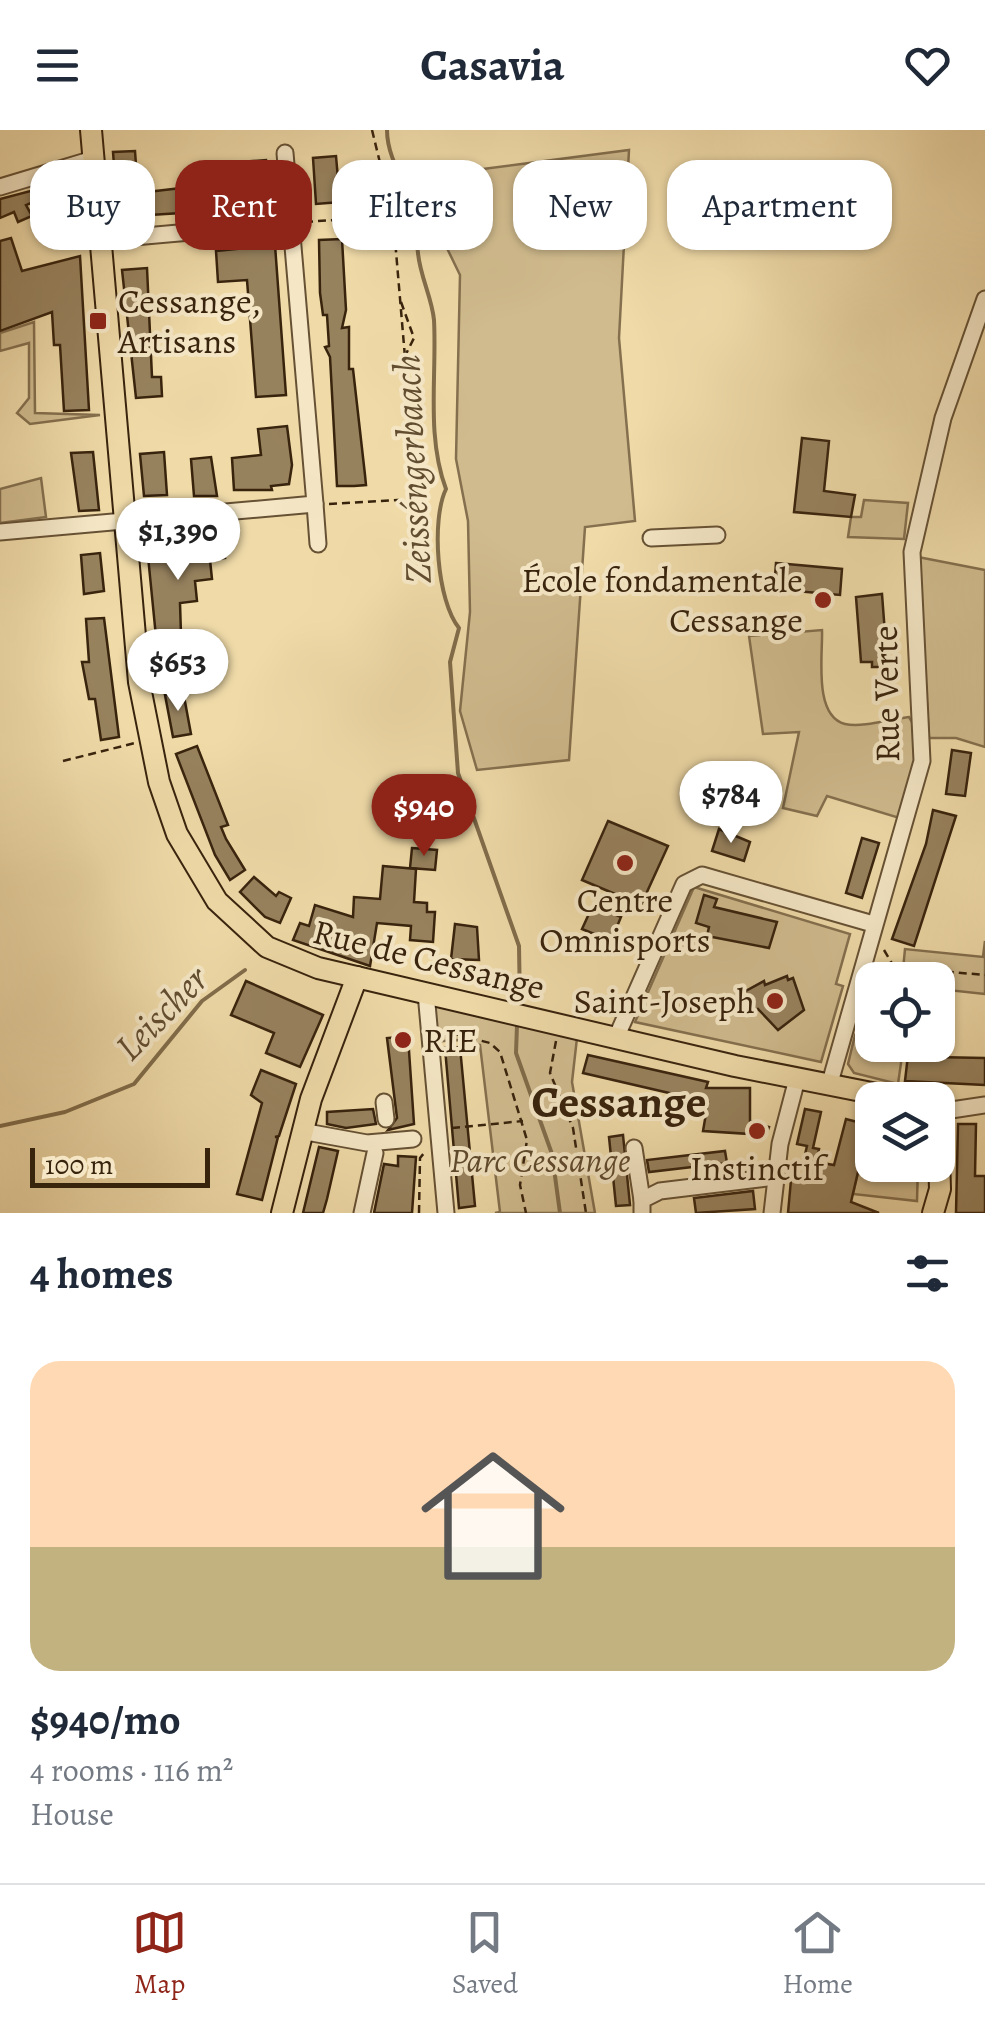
<!DOCTYPE html>
<meta charset="utf-8">
<style>
body{margin:0;font-family:Alegreya,serif;background:#f6f6f7;color:#1f2937;height:100vh;display:flex;flex-direction:column;font-size:38px;white-space:nowrap}
*{box-sizing:border-box;margin:0}
p{font-size:32px;color:#747a83}
.icon{flex:none;width:55px;height:55px;fill:none;stroke:currentColor;stroke-width:2;stroke-linecap:round;stroke-linejoin:round}
.map{position:relative;height:1083px;overflow:hidden}
.side{display:flex;flex-direction:column;background:#fff;flex:1}
.side>*{flex:none}
.banner{position:absolute;left:30px;top:30px;width:925px;height:90px;display:flex;gap:20px}
.tools{position:absolute;left:855px;top:832px;display:grid;gap:20px}
.tools a{display:grid;place-items:center;width:100px;height:100px;border-radius:20px;background:#fff;box-shadow:0 2px 8px #0004;font-size:50px}
.scale{position:absolute;left:30px;bottom:25px;width:180px;box-sizing:border-box;padding-left:10px;border:5px solid #38230d;border-top:0;font-size:28px;line-height:35px;white-space:nowrap;color:#38230d;-webkit-text-stroke:8px #f5e7c6;paint-order:stroke}
.price{position:absolute;translate:-50% -85px;padding:0 22px;border-radius:35px;background:#fff;color:#222;font-size:32px;line-height:65px;filter:drop-shadow(0 2px 5px #0008)}
.price::after{content:'';position:absolute;left:50%;top:60px;width:30px;height:22px;margin-left:-15px;background:inherit;clip-path:polygon(0 0,100% 0,50% 100%)}
.price.selected{background:#8f2418;color:#fff}
ul{padding:0;list-style:none}
li{display:grid;align-content:center;gap:20px;height:530px;padding:0 30px}
li span{display:grid;place-items:center;height:310px;border-radius:30px;color:#555}
li>.icon{margin-inline-start:auto}
span .icon{width:180px;height:180px;fill:#fffc;stroke-width:1}
li b{font-size:42px}
h2{display:flex;justify-content:space-between;align-items:center;height:120px;padding:0 30px;font-size:42px}
.chip{padding:0 35px;border-radius:30px;background:#fff;box-shadow:0 2px 8px #0004;font-size:35px;line-height:90px}
.chip.selected{background:#8f2418;color:#fff}
header{display:flex;justify-content:space-between;align-items:center;height:130px;padding:0 30px;background:#fff;font-size:45px;font-weight:700}
.tabs{display:flex;justify-content:space-around;align-items:center;height:140px;border-top:2px solid #e0e1e3;background:#fff;font-size:28px;color:#747a83}
.tabs a{display:grid;justify-items:center;gap:5px}
.tabs .selected{color:#8f2418}
.map>svg:first-child{display:block}
.green{fill:#d0bb8e;stroke:#846f4e;stroke-width:2.5}
.lines{fill:none;stroke-linecap:round;stroke-linejoin:round}
.stream{stroke:#816c4a;stroke-width:4}
.building{fill:#97825e;stroke:#38230d;stroke-width:2.5}
.minor-casing{stroke:#665134;stroke-width:19}
.major-casing{stroke:#38230d;stroke-width:24}
.path{stroke:#38230d;stroke-width:2.5;stroke-dasharray:8 5;stroke-linecap:butt}
.minor{stroke:#f5e7c6;stroke-width:15}
.major{stroke:#efdaa8;stroke-width:20}
.poi-dot{fill:#8f2418;stroke:#f5e7c6;stroke-width:4}
.labels{text-anchor:middle;stroke-width:8;stroke-linejoin:round;paint-order:stroke}
.poi-label{font-size:35px;fill:#38230d;stroke:#f5e7c6;text-anchor:start}
.street-label{font-size:35px;fill:#38230d;stroke:#f5e7c6}
.park-label{font-size:35px;font-style:italic;fill:#5e492d;stroke:#f5e7c6}
.water-label{font-size:38px;font-style:italic;fill:#624d31;stroke:#f5e7c6}
.district-label{font-size:45px;font-weight:bold;fill:#38230d;stroke:#f5e7c6}
</style>
<header><svg class="icon" aria-label="menu" viewBox="0 0 24 24"><path d="M4 6h16M4 12h16M4 18h16"/></svg>Casavia<svg class="icon" aria-label="heart" viewBox="0 0 24 24"><path d="M12 20l-8-8c-3-5 5-10 8-4 3-6 11-1 8 4z"/></svg></header>
<div class="map">
<svg width="985" height="1083" viewBox="0 0 985 1083">
<rect width="100%" height="100%" fill="#efdaa8"/>
<filter id="stains"><feTurbulence type="fractalNoise" baseFrequency=".002" numOctaves="4"/><feColorMatrix values="0 0 0 0 .2 0 0 0 0 .09 0 0 0 0 .02 0 0 0 .5 -.17"/></filter>
<radialGradient id="worn" r=".72"><stop offset=".6" stop-color="#630" stop-opacity="0"/><stop offset="1" stop-color="#630" stop-opacity=".3"/></radialGradient>
<g class="green">
<polygon points="629,20 619,208 635,391 585,397 569,630 477,640 460,581 470,482 468,391 456,329 460,145 413,48"/>
<polygon points="34,192 35,283 100,285 30,294 17,283 29,268 29,213 0,221 0,203"/>
<polygon points="41,348 46,387 0,393 0,359"/>
<polygon points="864,370 908,373 904,409 848,407 851,387 861,387"/>
<polygon points="918,427 985,440 985,617 956,608 929,608"/>
<path d="M822 500C823 524 813 586 845 594 862 598 891 589 909 587L924 612 906 690 827 666 817 686 783 678 799 602 763 604 749 506Z"/>
<polygon points="694,757 850,804 836,854 843,856 821,932 635,892"/>
<polygon points="985,811 985,864 938,859 938,850 902,850 905,819 983,827"/>
<polygon points="426,863 577,908 572,952 595,1083 495,1083 500,1082 480,915 459,910 430,912"/>
<polygon points="855,905 872,910 872,915 903,919 898,954 854,943 848,934"/>
<polygon points="869,995 872,1035 918,1035 917,1071 853,1064"/>
</g>
<g class="lines">
<g class="stream">
<path d="M387 0C387 33 412 60 420 93 422 103 416 113 418 123 420 146 432 168 434 190 437 245 426 306 446 359 431 390 437 471 459 498L450 532 458 643 519 816 520 876"/>
<polyline points="517,895 516,923 552,1024 560,1083"/>
<polyline points="0,996 65,982 134,954 202,871 245,840"/>
</g>
</g>
<g class="building">
<polygon points="135,21 138,63 242,51 241,32 266,30 270,75 213,80 196,70 197,82 118,87 113,22"/>
<polygon points="336,26 340,72 316,74 313,28"/>
<polygon points="76,49 77,67 51,69 50,65 26,75 32,86 18,92 14,82 0,88 0,69"/>
<polygon points="11,108 22,141 80,126 89,280 64,281 60,215 54,215 52,182 0,201 0,111"/>
<polygon points="342,109 346,180 342,198 349,197 349,239 353,239 365,345 366,355 354,356 337,356 330,227 325,217 329,216 327,185 323,185 320,163 319,110"/>
<polygon points="275,115 286,265 256,267 247,150 218,152 216,121"/>
<polygon points="147,138 152,247 161,247 162,266 136,268 122,140"/>
<polygon points="287,296 292,335 289,354 271,356 272,360 234,360 232,328 261,325 258,299"/>
<polygon points="802,308 829,311 824,361 855,365 851,387 794,382"/>
<polygon points="93,322 99,380 79,381 71,323"/>
<polygon points="164,322 167,365 144,366 140,324"/>
<polygon points="211,327 217,366 194,366 191,329"/>
<polygon points="192,402 221,402 225,428 210,430 212,449 195,451 197,471 180,473 182,536 159,537 146,406"/>
<polygon points="100,423 104,461 84,464 81,425"/>
<polygon points="776,433 842,439 840,465 774,459"/>
<polygon points="882,464 887,530 886,537 872,537 872,532 861,532 856,467"/>
<polygon points="104,488 119,607 101,610 95,569 89,569 82,532 89,532 86,489"/>
<polygon points="183,561 191,604 173,607 165,565"/>
<polygon points="197,616 228,695 221,697 226,709 245,740 230,750 215,725 176,624"/>
<polygon points="952,620 971,623 965,666 946,664"/>
<polygon points="933,680 956,686 914,816 892,809 926,714"/>
<polygon points="608,691 668,716 641,775 582,750"/>
<polygon points="719,699 750,712 744,731 712,721"/>
<polygon points="862,708 879,713 862,768 846,763"/>
<polygon points="412,718 437,720 435,740 410,738"/>
<polygon points="383,736 416,739 414,772 427,773 427,782 435,782 433,812 410,810 411,796 377,793 370,836 293,810 300,793 309,796 315,775 353,787 354,767 380,769"/>
<polygon points="254,747 276,766 279,762 291,768 280,793 265,787 240,762"/>
<polygon points="704,765 717,769 714,777 777,792 769,818 707,806 709,797 696,793"/>
<polygon points="593,775 621,787 611,811 582,799"/>
<polygon points="455,794 477,797 479,830 451,829"/>
<polygon points="787,846 788,850 793,848 804,880 778,900 758,879 755,882 744,862 764,851 765,855"/>
<polygon points="246,851 323,885 300,937 266,923 274,903 231,885"/>
<polygon points="408,906 414,994 388,1000 397,988 387,908"/>
<polygon points="909,916 934,918 934,927 985,928 985,955 905,951"/>
<polygon points="460,917 475,1076 459,1078 445,918"/>
<polygon points="588,925 708,952 706,958 750,958 750,991 769,997 766,1005 703,1001 708,972 583,943"/>
<polygon points="261,940 296,954 279,1006 275,1007 278,1007 262,1070 237,1064 262,973 251,965"/>
<polygon points="373,979 376,994 346,998 327,994 327,982"/>
<polygon points="805,979 821,982 813,1018 819,1019 816,1032 834,1035 846,989 869,995 851,1072 879,1083 788,1083 791,1050 807,1051 810,1034 803,1033 807,1016 797,1014"/>
<polygon points="958,994 976,994 975,1046 985,1046 985,1083 956,1083"/>
<polygon points="623,1005 630,1075 616,1076 609,1007"/>
<polygon points="319,1017 338,1021 327,1069 323,1083 303,1083"/>
<polygon points="725,1021 727,1033 649,1042 647,1030"/>
<polygon points="398,1026 416,1027 412,1083 374,1083 384,1034 398,1036"/>
<polygon points="753,1061 755,1079 696,1083 694,1068"/>
</g>
<g class="lines">
<defs>
<g id="minor">
<polyline points="285,23 291,93"/>
<polyline points="0,57 93,29"/>
<polyline points="315,374 318,414"/>
<polyline points="0,402 315,374 291,93 100,110"/>
<polyline points="651,408 717,405"/>
<polyline points="426,863 446,1083"/>
<polyline points="616,908 684,754 702,745 873,794"/>
<polyline points="829,956 922,631 912,422 943,288 985,169"/>
<polyline points="384,972 386,989"/>
<polyline points="938,982 985,975"/>
<polyline points="301,1001 367,1013 413,1009"/>
<polyline points="634,1018 642,1070"/>
<polyline points="362,1083 375,1023"/>
<polyline points="642,1083 642,1070 660,1061 775,1047"/>
<polyline points="772,1083 780,1014 797,949"/>
</g>
<g id="major">
<polyline points="91,0 139,552 159,652 177,704 217,771 267,817 318,838 735,936 907,970"/>
<polyline points="282,1083 311,969 357,847"/>
<polyline points="933,1083 940,1059 938,998"/>
</g>
</defs>
<use href="#minor" class="minor-casing"/>
<use href="#major" class="major-casing"/>
<g class="path">
<polyline points="372,0 393,86 420,404"/>
<polyline points="305,92 392,86"/>
<polyline points="401,172 414,208 406,224"/>
<polyline points="329,374 415,369"/>
<polyline points="63,631 135,613"/>
<polyline points="884,820 894,837 888,850"/>
<polyline points="894,837 985,845"/>
<polyline points="444,901 490,913 500,922 527,1010 520,1055 526,1083"/>
<polyline points="556,911 550,943 573,998 586,1083"/>
<polyline points="452,998 523,991"/>
<polyline points="419,1083 420,1028 425,1022"/>
</g>
<use href="#minor" class="minor"/>
<use href="#major" class="major"/>
</g>
<g class="poi-dot">
<rect x="88" y="181" width="20" height="20" rx="5"/>
<circle cx="823" cy="470" r="10"/>
<circle cx="625" cy="733" r="10"/>
<circle cx="775" cy="871" r="10"/>
<circle cx="403" cy="910" r="10"/>
<circle cx="757" cy="1001" r="10"/>
</g>
<g class="labels">
<g class="poi-label">
<text x="118" y="183">Cessange,<tspan x="118" dy="40">Artisans</tspan></text>
<text x="803" y="462" text-anchor="end">École fondamentale<tspan x="803" dy="40">Cessange</tspan></text>
<text x="625" y="782" text-anchor="middle">Centre<tspan x="625" dy="40">Omnisports</tspan></text>
<text x="755" y="883" text-anchor="end">Saint-Joseph</text>
<text x="423" y="922">RIE</text>
<text x="757" y="1050" text-anchor="middle">Instinctif</text>
</g>
<g class="street-label">
<text transform="translate(886 564) rotate(-91)" y="12">Rue Verte</text>
<text transform="translate(429 829) rotate(14)" y="12">Rue de Cessange</text>
</g>
<g class="park-label">
<text x="540" y="1042">Parc Cessange</text>
</g>
<g class="water-label">
<text transform="translate(412 339) rotate(-93)" y="13">Zeisséngerbaach</text>
<text transform="translate(161 883) rotate(-46)" y="13">Leischer</text>
</g>
<g class="district-label">
<text x="619" y="987">Cessange</text>
</g>
</g>
<rect width="100%" height="100%" filter="url(#stains)"/>
<rect width="100%" height="100%" fill="url(#worn)"/>
</svg>
<div class="tools">
<a><svg class="icon" aria-label="locate" viewBox="0 0 24 24"><circle cx="12" cy="12" r="6"/><path d="M12 2v4M12 18v4M2 12h4M18 12h4"/></svg></a>
<a><svg class="icon" aria-label="layers" viewBox="0 0 24 24"><path d="M12 4l9 5-9 5-9-5zM3 14l9 5 9-5"/></svg></a>
</div>
<div class="scale">100 m</div>
<b class="price" style="left:178px;top:453px">$1,390</b>
<b class="price" style="left:178px;top:584px">$653</b>
<b class="price" style="left:731px;top:716px">$784</b>
<b class="price selected" style="left:424px;top:729px">$940</b>
<div class="banner">
<a class="chip">Buy</a>
<a class="chip selected">Rent</a>
<a class="chip">Filters</a>
<a class="chip">New</a>
<a class="chip">Apartment</a>
</div>
</div>
<section class="side">
<h2>4 homes<svg class="icon" aria-label="filters" viewBox="0 0 24 24"><path d="M4 7h16M4 17h16"/><circle cx="9" cy="7" r="2"/><circle cx="15" cy="17" r="2"/></svg></h2>
<ul>
<li><span style="background:linear-gradient(#ffd9b3 60%,#c2b280 0)"><svg class="icon" aria-label="home" viewBox="0 0 24 24"><path d="M3 11l9-7 9 7M6 9v11h12V9"/></svg></span><div><b>$940/mo</b><p>4 rooms · 116 m²</p><p>House</p></div></li>
</ul>
</section>
<nav class="tabs">
<a class="selected"><svg class="icon" aria-label="map" viewBox="0 0 24 24"><path d="M3 6l6-2 6 2 6-2v14l-6 2-6-2-6 2zM9 4v14M15 6v14"/></svg>Map</a>
<a><svg class="icon" aria-label="saved" viewBox="0 0 24 24"><path d="M7 4h10v16l-5-4-5 4z"/></svg>Saved</a>
<a><svg class="icon" aria-label="home" viewBox="0 0 24 24"><path d="M3 11l9-7 9 7M6 9v11h12V9"/></svg>Home</a>
</nav>
